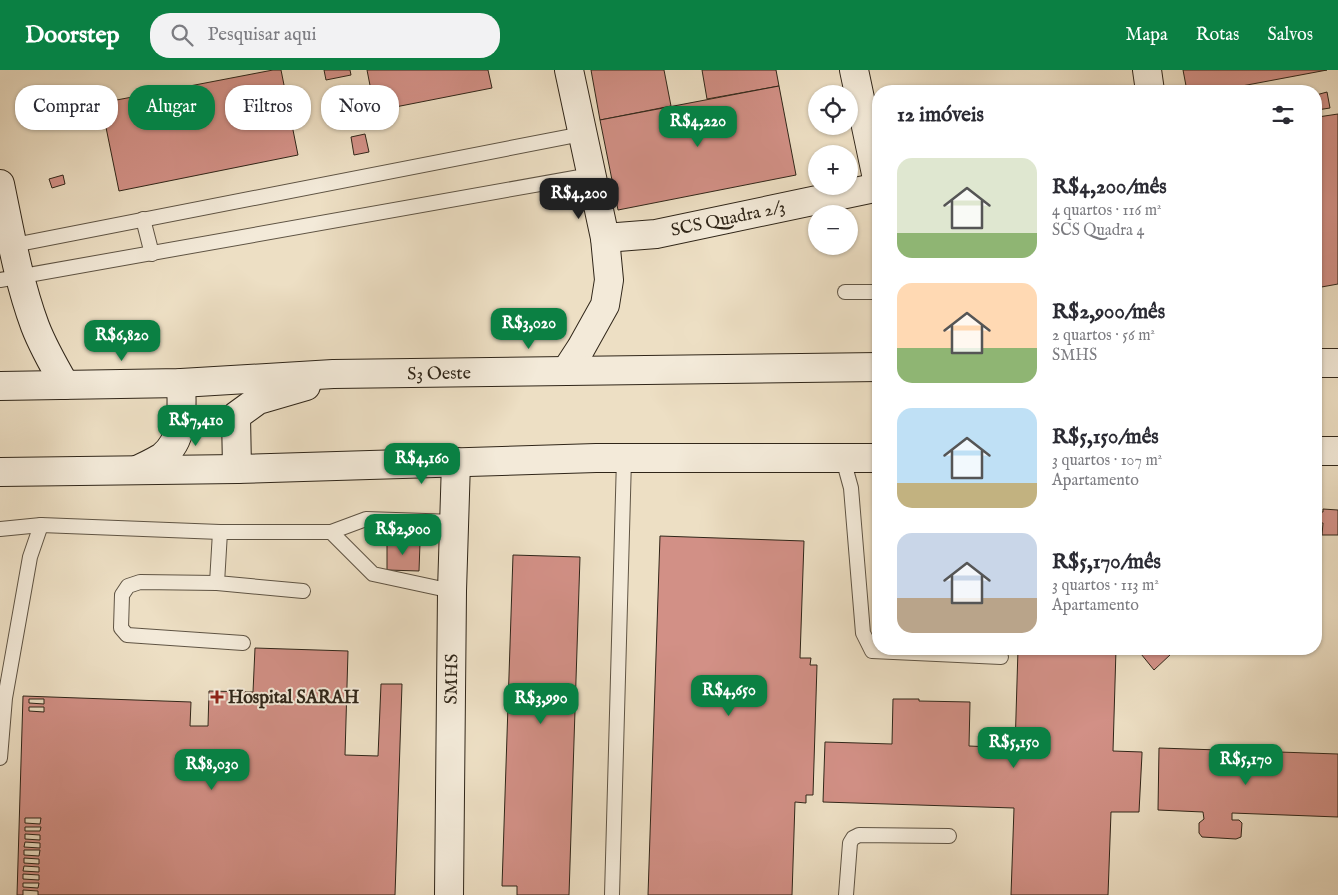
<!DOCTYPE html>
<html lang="pt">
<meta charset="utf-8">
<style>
body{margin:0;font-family:"IM FELL English",serif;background:#f2f2f3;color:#2b2b33;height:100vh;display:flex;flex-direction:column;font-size:19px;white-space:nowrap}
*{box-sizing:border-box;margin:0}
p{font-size:16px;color:#7c7c81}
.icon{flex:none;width:28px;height:28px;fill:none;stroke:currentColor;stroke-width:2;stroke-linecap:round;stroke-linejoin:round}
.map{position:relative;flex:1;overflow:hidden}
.panel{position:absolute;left:872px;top:15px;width:450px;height:570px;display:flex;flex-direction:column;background:#fff;border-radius:20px;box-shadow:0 1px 4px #0004}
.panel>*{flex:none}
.top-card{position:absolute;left:15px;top:15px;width:475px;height:45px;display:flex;gap:10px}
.tools{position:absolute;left:808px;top:15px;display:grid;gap:10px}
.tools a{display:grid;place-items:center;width:50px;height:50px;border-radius:50%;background:#fff;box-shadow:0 1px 4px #0004;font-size:25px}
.price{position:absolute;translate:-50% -42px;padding:0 11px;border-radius:10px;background:#0b8043;color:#fff;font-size:16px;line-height:32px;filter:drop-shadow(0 1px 2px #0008)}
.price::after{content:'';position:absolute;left:50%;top:30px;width:15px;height:11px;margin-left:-8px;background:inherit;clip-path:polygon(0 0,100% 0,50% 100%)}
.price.selected{background:#222;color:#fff}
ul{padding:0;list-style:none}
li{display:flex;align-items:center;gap:15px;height:125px;padding:0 25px}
li span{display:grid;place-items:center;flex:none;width:140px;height:100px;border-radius:15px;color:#555}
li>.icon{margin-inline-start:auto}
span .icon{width:60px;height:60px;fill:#fffc;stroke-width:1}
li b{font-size:21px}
h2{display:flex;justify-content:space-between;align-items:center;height:60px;padding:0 25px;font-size:21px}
.chip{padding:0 18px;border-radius:20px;background:#fff;box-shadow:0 1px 4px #0004;font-size:18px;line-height:45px}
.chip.selected{background:#0b8043;color:#fff}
header{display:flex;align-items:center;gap:30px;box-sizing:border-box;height:70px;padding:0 25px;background:#0b8043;color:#fff}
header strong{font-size:24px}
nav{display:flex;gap:28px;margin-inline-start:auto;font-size:18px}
.search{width:350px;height:45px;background:#f2f2f3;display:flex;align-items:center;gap:12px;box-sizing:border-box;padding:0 18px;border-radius:20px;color:#7c7c81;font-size:19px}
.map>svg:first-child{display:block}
.building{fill:#d29086;stroke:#302619;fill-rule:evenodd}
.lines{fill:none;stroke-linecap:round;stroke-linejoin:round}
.lane-casing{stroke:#5f5444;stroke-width:16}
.secondary-casing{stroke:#302619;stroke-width:30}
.lane{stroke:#f3ead9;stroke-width:14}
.secondary{stroke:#f3ead9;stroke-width:28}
.poi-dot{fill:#8f2418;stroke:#f3ead9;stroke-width:2}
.labels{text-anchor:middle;stroke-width:4;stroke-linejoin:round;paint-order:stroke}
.street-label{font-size:18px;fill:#302619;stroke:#f3ead9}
.poi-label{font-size:18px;font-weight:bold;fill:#302619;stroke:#f3ead9;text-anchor:start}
</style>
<header>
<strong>Doorstep</strong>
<div class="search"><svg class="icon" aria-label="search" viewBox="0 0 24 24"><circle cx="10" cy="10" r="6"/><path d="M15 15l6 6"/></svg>Pesquisar aqui</div>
<nav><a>Mapa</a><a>Rotas</a><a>Salvos</a></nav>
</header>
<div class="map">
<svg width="1338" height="825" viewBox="0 0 1338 825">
<rect width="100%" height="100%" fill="#eddfc4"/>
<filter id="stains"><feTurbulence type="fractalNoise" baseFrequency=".004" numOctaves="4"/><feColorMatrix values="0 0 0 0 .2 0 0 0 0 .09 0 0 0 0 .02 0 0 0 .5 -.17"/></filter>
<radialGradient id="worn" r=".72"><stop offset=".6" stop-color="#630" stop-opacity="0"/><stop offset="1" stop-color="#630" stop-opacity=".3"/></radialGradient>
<g class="building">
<polygon points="273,0 281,0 298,85 119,121 101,33"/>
<polygon points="324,0 350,0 351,5 326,10"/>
<polygon points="367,0 488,0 492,18 375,41"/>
<polygon points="591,0 664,0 671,36 600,50"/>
<polygon points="702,0 776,0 779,16 707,29"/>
<polygon points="1183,0 1327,0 1215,21 1187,21"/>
<polygon points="779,16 796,105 618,140 600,50"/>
<polygon points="1327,22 1330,38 1317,40 1318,47 1338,44 1338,214 1316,218 1316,25"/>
<polygon points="365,64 369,82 354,85 351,67"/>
<polygon points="63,105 65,114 52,118 49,109"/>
<polygon points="1323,439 1338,440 1338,465 1322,465 1323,453 1316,453 1316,442 1323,442"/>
<polygon points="660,466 804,471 800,588 811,588 810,595 817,595 813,725 806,725 806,733 795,732 792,825 648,825"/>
<polygon points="387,471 420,473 419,501 387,500"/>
<polygon points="875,474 879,474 879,488 874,488 874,484 873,483 873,475"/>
<polygon points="513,485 580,487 569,825 517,825 517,816 502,816"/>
<path d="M255 578 348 581 345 685 378 686 381 614H402L395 825H38V821L23 820V825H17L23 626 191 632 190 656H208L209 621 253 622ZM29 629H44V634L29 633ZM29 637H44V642L29 641ZM25 748H41L40 754 25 753ZM25 757H41L40 761H25ZM25 764 40 765V770L25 769ZM25 772 40 773V778L24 777ZM24 780H40L39 786 24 785ZM24 788 39 789V794L24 793ZM24 796 39 797V802L23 801ZM23 804 39 805V810L23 809ZM23 813H39L38 818 23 817Z"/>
<polygon points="1018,579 1116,579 1113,681 1142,682 1142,684 1139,742 1111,742 1108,825 1011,825 1014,738 823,732 825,672 892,674 893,629 919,629 919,631 970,632 969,676 1015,678"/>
<polygon points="1137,579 1166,579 1171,584 1154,600"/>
<polygon points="1159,678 1338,684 1338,747 1232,743 1232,750 1239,750 1242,753 1241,767 1236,769 1202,767 1199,763 1199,753 1204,749 1203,742 1158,740"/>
</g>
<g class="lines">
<defs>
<g id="lane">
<polyline points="143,149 152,184"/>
<polyline points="9,176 582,64"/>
<polyline points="0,210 591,105"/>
<polyline points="845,222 879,222"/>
<polyline points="843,389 851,418 863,563 872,581 1001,587"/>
<polyline points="0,459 41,455 220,462 331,462 366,449 455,452"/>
<polyline points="220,462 217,513 303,521"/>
<polyline points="331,462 373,504 452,521"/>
<polyline points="217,513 140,512 128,516 122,525 121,558 127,565 243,573"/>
<polyline points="0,688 5,628 30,487 41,455"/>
<polyline points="612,825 624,389"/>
<polyline points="846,825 850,773 853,768 859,765 949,766"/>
</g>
<g id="secondary">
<polyline points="854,0 879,118"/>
<polyline points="1147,0 1150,21"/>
<path d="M0 114C10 162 18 210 35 256 43 277 54 296 65 315"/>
<polyline points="605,168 656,164 879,117"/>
<polyline points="1316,293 1338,293"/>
<polyline points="566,301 581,278 605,235 609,210 605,168 569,0"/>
<polyline points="0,316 181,313 333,304 879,297"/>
<polyline points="1316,381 1338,381"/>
<polyline points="237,399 236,346 258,330 306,316"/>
<path d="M137 400C145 396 154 392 162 387 185 369 182 338 181 313"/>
<polyline points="0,402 237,399 596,388 879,388"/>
<polyline points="449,825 452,521 456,392"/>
</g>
</defs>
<use href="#lane" class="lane-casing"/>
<use href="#secondary" class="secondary-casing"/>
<use href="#lane" class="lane"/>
<use href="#secondary" class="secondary"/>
</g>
<path class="poi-dot" d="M214.5 619.5h5v5h5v5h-5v5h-5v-5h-5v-5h5z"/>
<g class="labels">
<g class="street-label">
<text transform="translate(728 148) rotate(-12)" y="6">SCS Quadra 2/3</text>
<text transform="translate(439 303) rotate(-1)" y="6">S3 Oeste</text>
<text transform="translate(451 609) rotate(-89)" y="6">SMHS</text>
</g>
<g class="poi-label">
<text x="228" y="633">Hospital SARAH</text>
</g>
</g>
<rect width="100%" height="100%" filter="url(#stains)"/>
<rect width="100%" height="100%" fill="url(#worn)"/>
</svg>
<div class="tools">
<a><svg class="icon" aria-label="locate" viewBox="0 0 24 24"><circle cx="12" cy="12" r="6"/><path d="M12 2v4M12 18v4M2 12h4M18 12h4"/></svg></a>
<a>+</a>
<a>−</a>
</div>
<b class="price" style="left:698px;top:78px">R$4,220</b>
<b class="price selected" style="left:579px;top:150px">R$4,200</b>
<b class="price" style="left:529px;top:280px">R$3,020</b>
<b class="price" style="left:122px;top:292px">R$6,820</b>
<b class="price" style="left:196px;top:377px">R$7,410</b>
<b class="price" style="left:422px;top:415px">R$4,160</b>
<b class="price" style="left:403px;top:486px">R$2,900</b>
<b class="price" style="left:729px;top:647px">R$4,650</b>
<b class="price" style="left:541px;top:655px">R$3,990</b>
<b class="price" style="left:1014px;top:699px">R$5,150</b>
<b class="price" style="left:1246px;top:716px">R$5,170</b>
<b class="price" style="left:212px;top:721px">R$8,030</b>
<div class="top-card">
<a class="chip">Comprar</a>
<a class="chip selected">Alugar</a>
<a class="chip">Filtros</a>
<a class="chip">Novo</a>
</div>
<section class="panel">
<h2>12 imóveis<svg class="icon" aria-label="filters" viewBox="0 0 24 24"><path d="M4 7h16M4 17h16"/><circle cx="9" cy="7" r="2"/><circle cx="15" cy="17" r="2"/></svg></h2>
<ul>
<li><span style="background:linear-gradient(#dfe7d0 75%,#8fb573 0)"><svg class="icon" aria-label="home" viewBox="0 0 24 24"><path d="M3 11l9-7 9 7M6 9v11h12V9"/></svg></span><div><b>R$4,200/mês</b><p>4 quartos · 116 m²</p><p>SCS Quadra 4</p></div></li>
<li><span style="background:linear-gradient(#ffd9b3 65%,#8fb573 0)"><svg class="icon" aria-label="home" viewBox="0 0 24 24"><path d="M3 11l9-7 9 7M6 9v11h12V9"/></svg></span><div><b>R$2,900/mês</b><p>2 quartos · 56 m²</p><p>SMHS</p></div></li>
<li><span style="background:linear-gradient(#bfe0f5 75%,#c2b280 0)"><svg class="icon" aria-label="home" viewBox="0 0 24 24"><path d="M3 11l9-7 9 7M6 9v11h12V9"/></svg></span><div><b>R$5,150/mês</b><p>3 quartos · 107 m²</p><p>Apartamento</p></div></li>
<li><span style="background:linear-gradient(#c9d6e8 65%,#b9a48a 0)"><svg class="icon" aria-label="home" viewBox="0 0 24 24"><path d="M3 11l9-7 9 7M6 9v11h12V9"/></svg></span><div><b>R$5,170/mês</b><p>3 quartos · 113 m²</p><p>Apartamento</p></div></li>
</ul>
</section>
</div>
